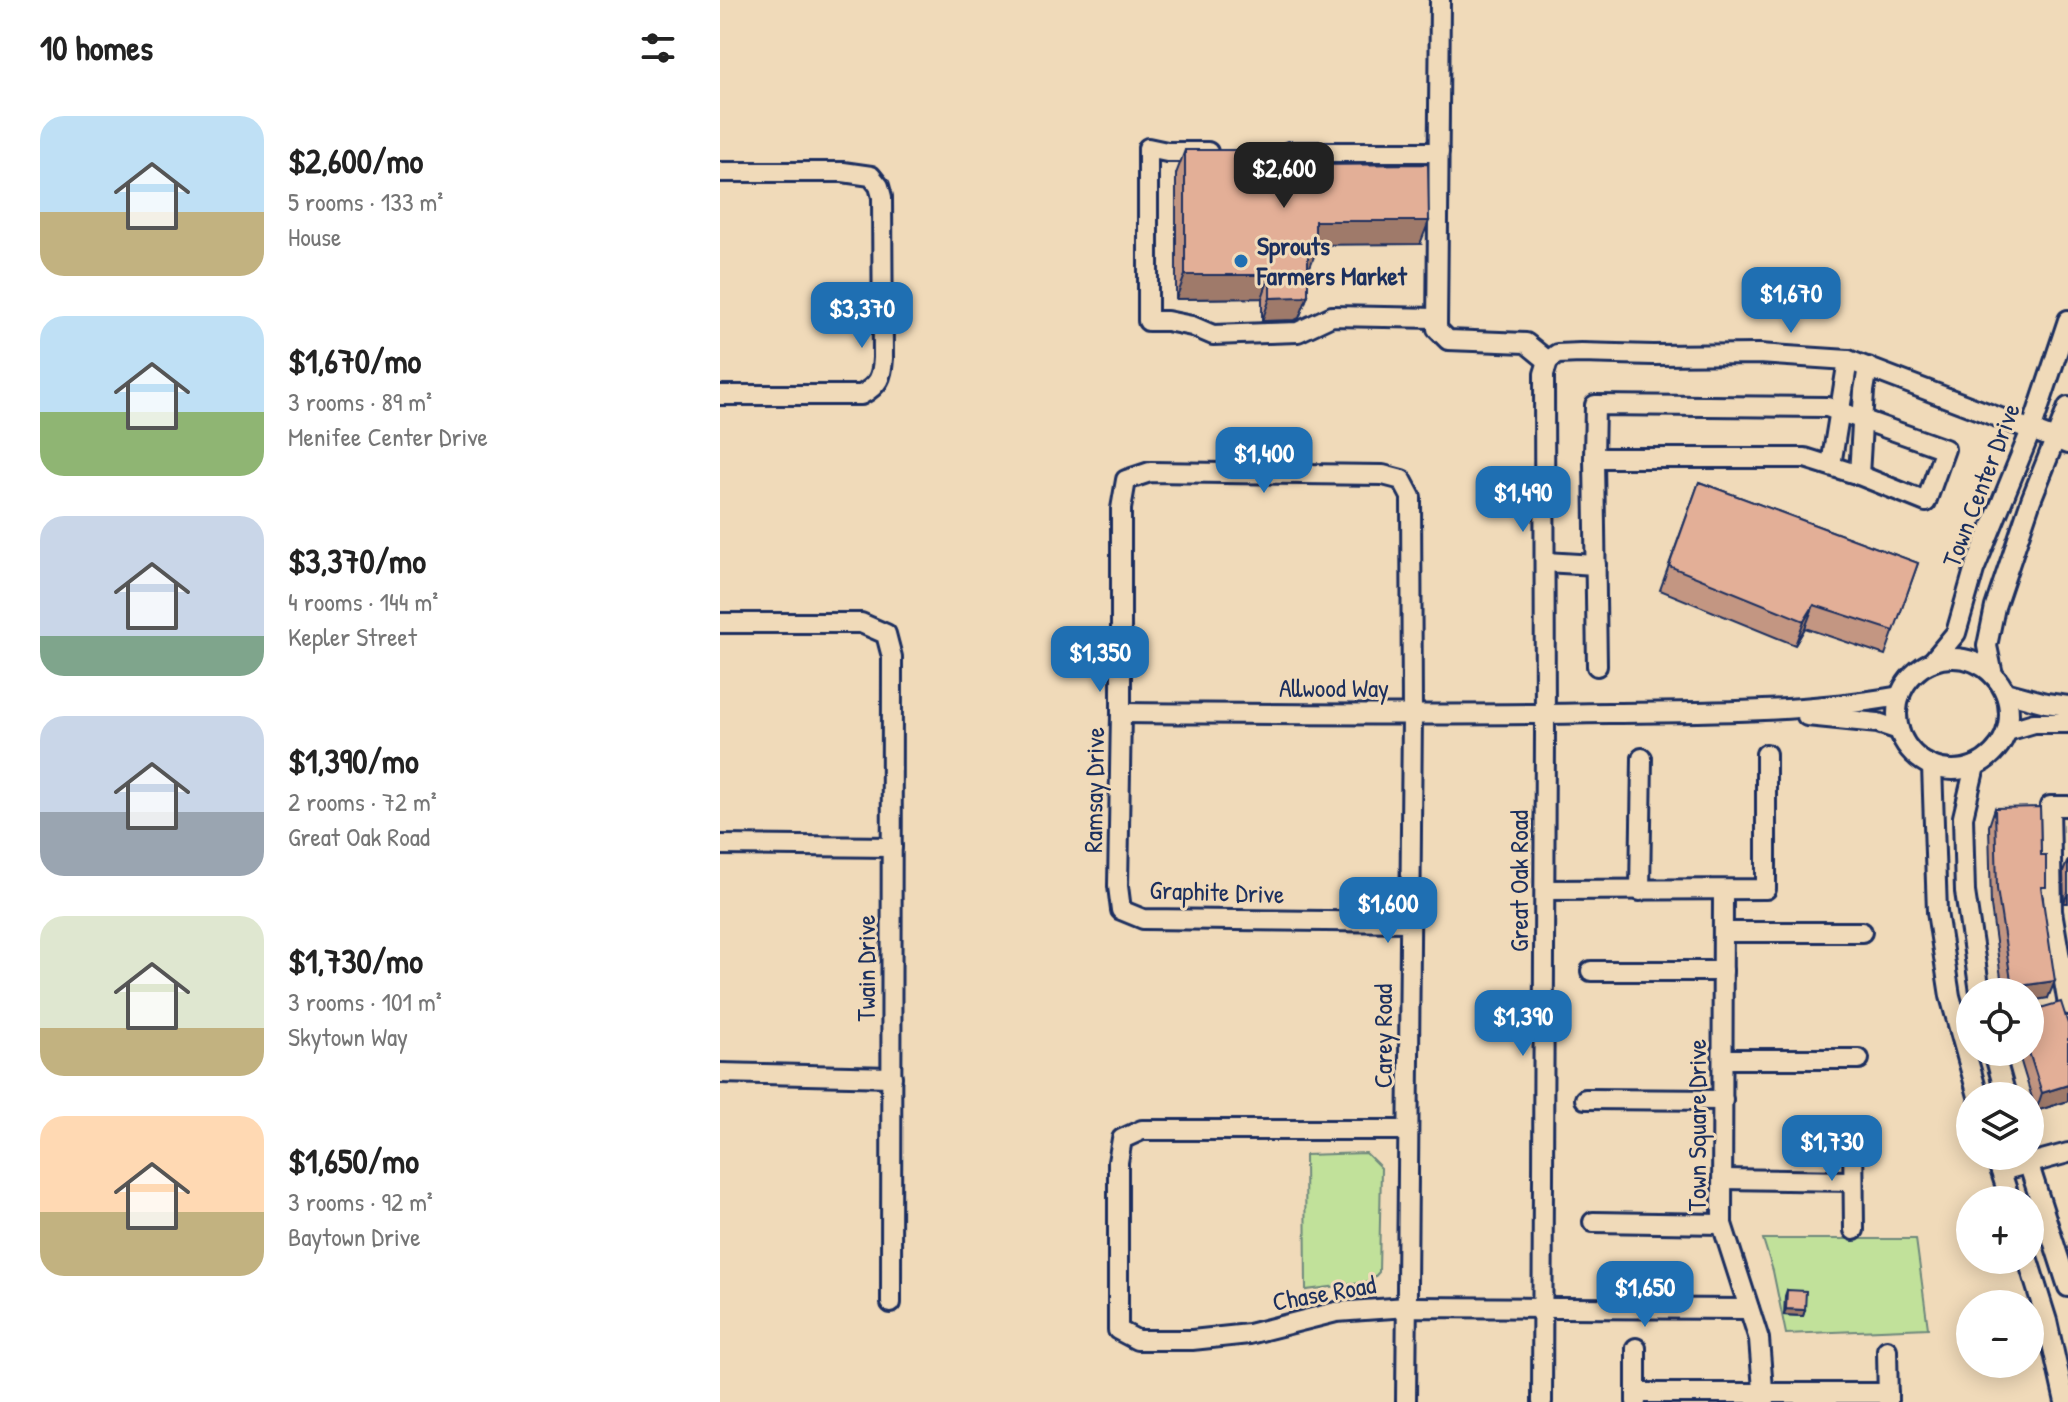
<!DOCTYPE html>
<meta charset="utf-8">
<style>
body{margin:0;font-family:"Patrick Hand",sans-serif;background:#f6f6f6;color:#222;height:100vh;display:flex;flex-direction:column;font-size:30px;white-space:nowrap}
*{box-sizing:border-box;margin:0}
p{font-size:26px;color:#767676}
.icon{flex:none;width:44px;height:44px;fill:none;stroke:currentColor;stroke-width:2;stroke-linecap:round;stroke-linejoin:round}
.map{position:relative;flex:1;overflow:hidden}
.sheet{display:flex;flex-direction:column;background:#fff;width:720px}
.sheet>*{flex:none}
.tools{position:absolute;left:1236px;top:978px;display:grid;gap:16px}
.tools a{display:grid;place-items:center;width:88px;height:88px;border-radius:50%;background:#fff;box-shadow:0 4px 20px #0003;font-size:40px}
.price{position:absolute;translate:-50% -68px;padding:0 18px;border-radius:16px;background:#1f6fb2;color:#fff;font-size:26px;line-height:52px;filter:drop-shadow(0 2px 4px #0008)}
.price::after{content:'';position:absolute;left:50%;top:48px;width:24px;height:18px;margin-left:-12px;background:inherit;clip-path:polygon(0 0,100% 0,50% 100%)}
.price.selected{background:#222;color:#fff}
ul{padding:0;list-style:none}
li{display:flex;align-items:center;gap:24px;height:200px;padding:0 40px}
li span{display:grid;place-items:center;flex:none;width:224px;height:160px;border-radius:24px;color:#555}
li>.icon{margin-inline-start:auto}
span .icon{width:96px;height:96px;fill:#fffc;stroke-width:1}
li b{font-size:34px}
h2{display:flex;justify-content:space-between;align-items:center;height:96px;padding:0 40px;font-size:34px}
main{display:flex;flex:1;min-height:0}
.map>svg:first-child{display:block}
.green{fill:#c1e19a;stroke:#6e887c;stroke-width:2}
.lines{fill:none;stroke-linecap:round;stroke-linejoin:round}
.minor-casing{stroke:#1b2f5e;stroke-width:24}
.minor{stroke:#f0dab9;stroke-width:18}
.wall{fill:#c39682;stroke:#1b2f5e;stroke-width:2}
.shaded-wall{fill:#9f7a6a;stroke:#1b2f5e;stroke-width:2}
.building{fill:#e3af97;stroke:#1b2f5e;stroke-width:2}
.poi-dot{fill:#1f6fb2;stroke:#f0dab9;stroke-width:3}
.labels{text-anchor:middle;stroke-width:6;stroke-linejoin:round;paint-order:stroke}
.poi-label{font-size:26px;font-weight:bold;fill:#1b2f5e;stroke:#f0dab9;text-anchor:start}
.street-label{font-size:26px;fill:#1b2f5e;stroke:#f0dab9}
</style>
<main>
<section class="sheet">
<h2>10 homes<svg class="icon" aria-label="filters" viewBox="0 0 24 24"><path d="M4 7h16M4 17h16"/><circle cx="9" cy="7" r="2"/><circle cx="15" cy="17" r="2"/></svg></h2>
<ul>
<li><span style="background:linear-gradient(#bfe0f5 60%,#c2b280 0)"><svg class="icon" aria-label="home" viewBox="0 0 24 24"><path d="M3 11l9-7 9 7M6 9v11h12V9"/></svg></span><div><b>$2,600/mo</b><p>5 rooms · 133 m²</p><p>House</p></div></li>
<li><span style="background:linear-gradient(#bfe0f5 60%,#8fb573 0)"><svg class="icon" aria-label="home" viewBox="0 0 24 24"><path d="M3 11l9-7 9 7M6 9v11h12V9"/></svg></span><div><b>$1,670/mo</b><p>3 rooms · 89 m²</p><p>Menifee Center Drive</p></div></li>
<li><span style="background:linear-gradient(#c9d6e8 75%,#7fa58c 0)"><svg class="icon" aria-label="home" viewBox="0 0 24 24"><path d="M3 11l9-7 9 7M6 9v11h12V9"/></svg></span><div><b>$3,370/mo</b><p>4 rooms · 144 m²</p><p>Kepler Street</p></div></li>
<li><span style="background:linear-gradient(#c9d6e8 60%,#9aa5b1 0)"><svg class="icon" aria-label="home" viewBox="0 0 24 24"><path d="M3 11l9-7 9 7M6 9v11h12V9"/></svg></span><div><b>$1,390/mo</b><p>2 rooms · 72 m²</p><p>Great Oak Road</p></div></li>
<li><span style="background:linear-gradient(#dfe7d0 70%,#c2b280 0)"><svg class="icon" aria-label="home" viewBox="0 0 24 24"><path d="M3 11l9-7 9 7M6 9v11h12V9"/></svg></span><div><b>$1,730/mo</b><p>3 rooms · 101 m²</p><p>Skytown Way</p></div></li>
<li><span style="background:linear-gradient(#ffd9b3 60%,#c2b280 0)"><svg class="icon" aria-label="home" viewBox="0 0 24 24"><path d="M3 11l9-7 9 7M6 9v11h12V9"/></svg></span><div><b>$1,650/mo</b><p>3 rooms · 92 m²</p><p>Baytown Drive</p></div></li>
</ul>
</section>
<div class="map">
<svg width="1348" height="1402" viewBox="0 0 1348 1402">
<rect width="100%" height="100%" fill="#f0dab9"/>
<filter id="ink" filterUnits="userSpaceOnUse"><feTurbulence type="fractalNoise" baseFrequency=".0125" numOctaves="2"/><feDisplacementMap in="SourceGraphic" scale="16" xChannelSelector="R" yChannelSelector="G"/><feConvolveMatrix kernelMatrix="1 2 1 2 8 2 1 2 1" color-interpolation-filters="sRGB"/></filter>
<g filter="url(#ink)">
<g class="green">
<polygon points="646,1153 661,1168 659,1272 650,1282 586,1290 585,1155"/>
<polygon points="1043,1239 1196,1239 1208,1328 1066,1334 1053,1271"/>
</g>
<g class="lines">
<defs>
<g id="minor">
<polyline points="720,0 717,329 728,340 806,343 828,361"/>
<polyline points="488,152 447,152 428,148 428,321 447,321 472,326 493,335 578,332 612,316 717,318"/>
<polyline points="569,152 719,152"/>
<path d="M0 172H123L151 176 159 186 162 197 163 358C162 377 159 385 141 395H0"/>
<polyline points="828,361 837,354 861,353 933,355 1039,354 1128,360 1348,444"/>
<polyline points="874,458 875,405 1107,407 1225,449 1206,502 1139,475 1085,458 874,458 877,666"/>
<polyline points="1111,465 1128,360"/>
<polyline points="1139,475 1144,391 1148,367"/>
<polyline points="825,562 876,565"/>
<polyline points="0,623 141,623 166,634 172,657 171,1303"/>
<circle cx="1233" cy="714" r="56"/>
<polyline points="1212,662 1236,633 1254,570 1312,428 1348,320"/>
<polyline points="1273,675 1267,646 1275,607 1311,500 1348,407"/>
<polyline points="1285,692 1326,703 1348,706"/>
<path d="M401 713C564 714 726 716 889 713 986 712 1084 713 1180 696"/>
<polyline points="1087,716 1158,723 1179,730"/>
<polyline points="1287,731 1314,723 1348,723"/>
<polyline points="1212,766 1217,912 1230,996 1258,1096"/>
<polyline points="1255,766 1243,817 1245,892 1260,992"/>
<polyline points="1348,806 1330,806 1332,911 1348,1005"/>
<polyline points="0,845 172,847"/>
<polyline points="825,890 1046,889 1046,754"/>
<polyline points="920,891 922,758"/>
<polyline points="1003,891 1002,1224 1039,1339 1044,1402"/>
<polyline points="1003,932 1142,932"/>
<polyline points="871,971 1003,971"/>
<polyline points="1274,1052 1286,1096"/>
<polyline points="1003,1059 1139,1059"/>
<polyline points="0,1073 172,1077"/>
<polyline points="865,1099 1003,1100"/>
<polyline points="688,1130 422,1130 402,1139 398,1162 398,1330 417,1340 472,1340 529,1334 616,1312 687,1307 1029,1309"/>
<polyline points="1133,1135 1134,1230"/>
<polyline points="1276,1156 1290,1200"/>
<polyline points="1306,1156 1348,1287"/>
<polyline points="1281,1171 1348,1153"/>
<polyline points="1003,1179 1133,1181"/>
<polyline points="873,1222 1002,1224"/>
<polyline points="1308,1260 1327,1321 1345,1402"/>
<polyline points="916,1348 916,1402"/>
<polyline points="1167,1350 1168,1402"/>
<polyline points="916,1393 1168,1393"/>
<polyline points="686,1402 692,714 691,497 682,480 663,475 430,472 406,480 401,509 401,713 398,886 401,910 423,919 689,922"/>
<polyline points="822,1402 825,732 824,374 828,361"/>
</g>
</defs>
<use href="#minor" class="minor-casing"/>
<use href="#minor" class="minor"/>
</g>
<g class="wall">
<polygon points="465,150 591,165 700,244 595,244 588,274 588,295 579,318 575,320 542,321 542,298 456,299 456,174"/>
<polygon points="979,482 1198,563 1165,655 1085,628 1075,645 940,590"/>
<polygon points="1275,808 1323,897 1328,998 1310,992 1283,992 1271,906 1269,826"/>
<polygon points="1348,860 1348,903 1344,903 1343,872"/>
<polygon points="1348,1024 1348,1101 1316,1111 1298,1052 1310,1052"/>
<polygon points="1067,1290 1085,1310 1083,1316 1064,1315 1065,1296"/>
</g>
<g class="shaded-wall">
<polygon points="595,221 709,221 700,244 586,245"/>
<polygon points="588,254 595,254 586,277"/>
<polygon points="465,275 550,275 542,298 456,299"/>
<polygon points="588,295 579,318 575,320 542,321 550,298"/>
<polygon points="1094,605 1085,628 1075,645 1084,621"/>
<polygon points="1348,892 1348,903 1344,903"/>
<polygon points="1335,981 1328,998 1310,1001 1310,992 1290,992 1292,987"/>
<polygon points="1348,1085 1348,1101 1316,1111 1322,1093"/>
<polygon points="1066,1309 1085,1310 1083,1316 1064,1315"/>
</g>
<g class="building">
<polygon points="465,150 591,150 591,165 708,164 709,221 595,221 595,254 588,254 588,295 584,297 550,298 550,275 465,275"/>
<polygon points="979,482 1198,563 1174,631 1094,605 1084,621 949,566"/>
<polygon points="1320,807 1321,855 1326,855 1326,887 1321,887 1335,981 1292,987 1277,889 1275,808"/>
<polygon points="1341,1002 1348,1024 1348,1085 1322,1093 1309,1052 1310,1011"/>
<polygon points="1067,1290 1086,1291 1085,1310 1066,1309"/>
</g>
</g>
<circle class="poi-dot" cx="521" cy="261" r="8"/>
<g class="labels">
<g class="poi-label">
<text x="537" y="255">Sprouts<tspan x="537" dy="30">Farmers Market</tspan></text>
</g>
<g class="street-label">
<text transform="translate(1261 485) rotate(-69)" y="9">Town Center Drive</text>
<text x="614" y="697">Allwood Way</text>
<text transform="translate(374 790) rotate(-89)" y="9">Ramsay Drive</text>
<text transform="translate(799 881) rotate(-90)" y="9">Great Oak Road</text>
<text transform="translate(497 892) rotate(2)" y="9">Graphite Drive</text>
<text transform="translate(146 968) rotate(-90)" y="9">Twain Drive</text>
<text transform="translate(663 1036) rotate(-90)" y="9">Carey Road</text>
<text transform="translate(977 1125) rotate(-90)" y="9">Town Square Drive</text>
<text transform="translate(604 1293) rotate(-10)" y="9">Chase Road</text>
</g>
</g>
</svg>
<div class="tools">
<a><svg class="icon" aria-label="locate" viewBox="0 0 24 24"><circle cx="12" cy="12" r="6"/><path d="M12 2v4M12 18v4M2 12h4M18 12h4"/></svg></a>
<a><svg class="icon" aria-label="layers" viewBox="0 0 24 24"><path d="M12 4l9 5-9 5-9-5zM3 14l9 5 9-5"/></svg></a>
<a>+</a>
<a>−</a>
</div>
<b class="price selected" style="left:564px;top:210px">$2,600</b>
<b class="price" style="left:1071px;top:335px">$1,670</b>
<b class="price" style="left:142px;top:350px">$3,370</b>
<b class="price" style="left:544px;top:495px">$1,400</b>
<b class="price" style="left:803px;top:534px">$1,490</b>
<b class="price" style="left:380px;top:694px">$1,350</b>
<b class="price" style="left:668px;top:945px">$1,600</b>
<b class="price" style="left:803px;top:1058px">$1,390</b>
<b class="price" style="left:1112px;top:1183px">$1,730</b>
<b class="price" style="left:925px;top:1329px">$1,650</b>
</div>
</main>
